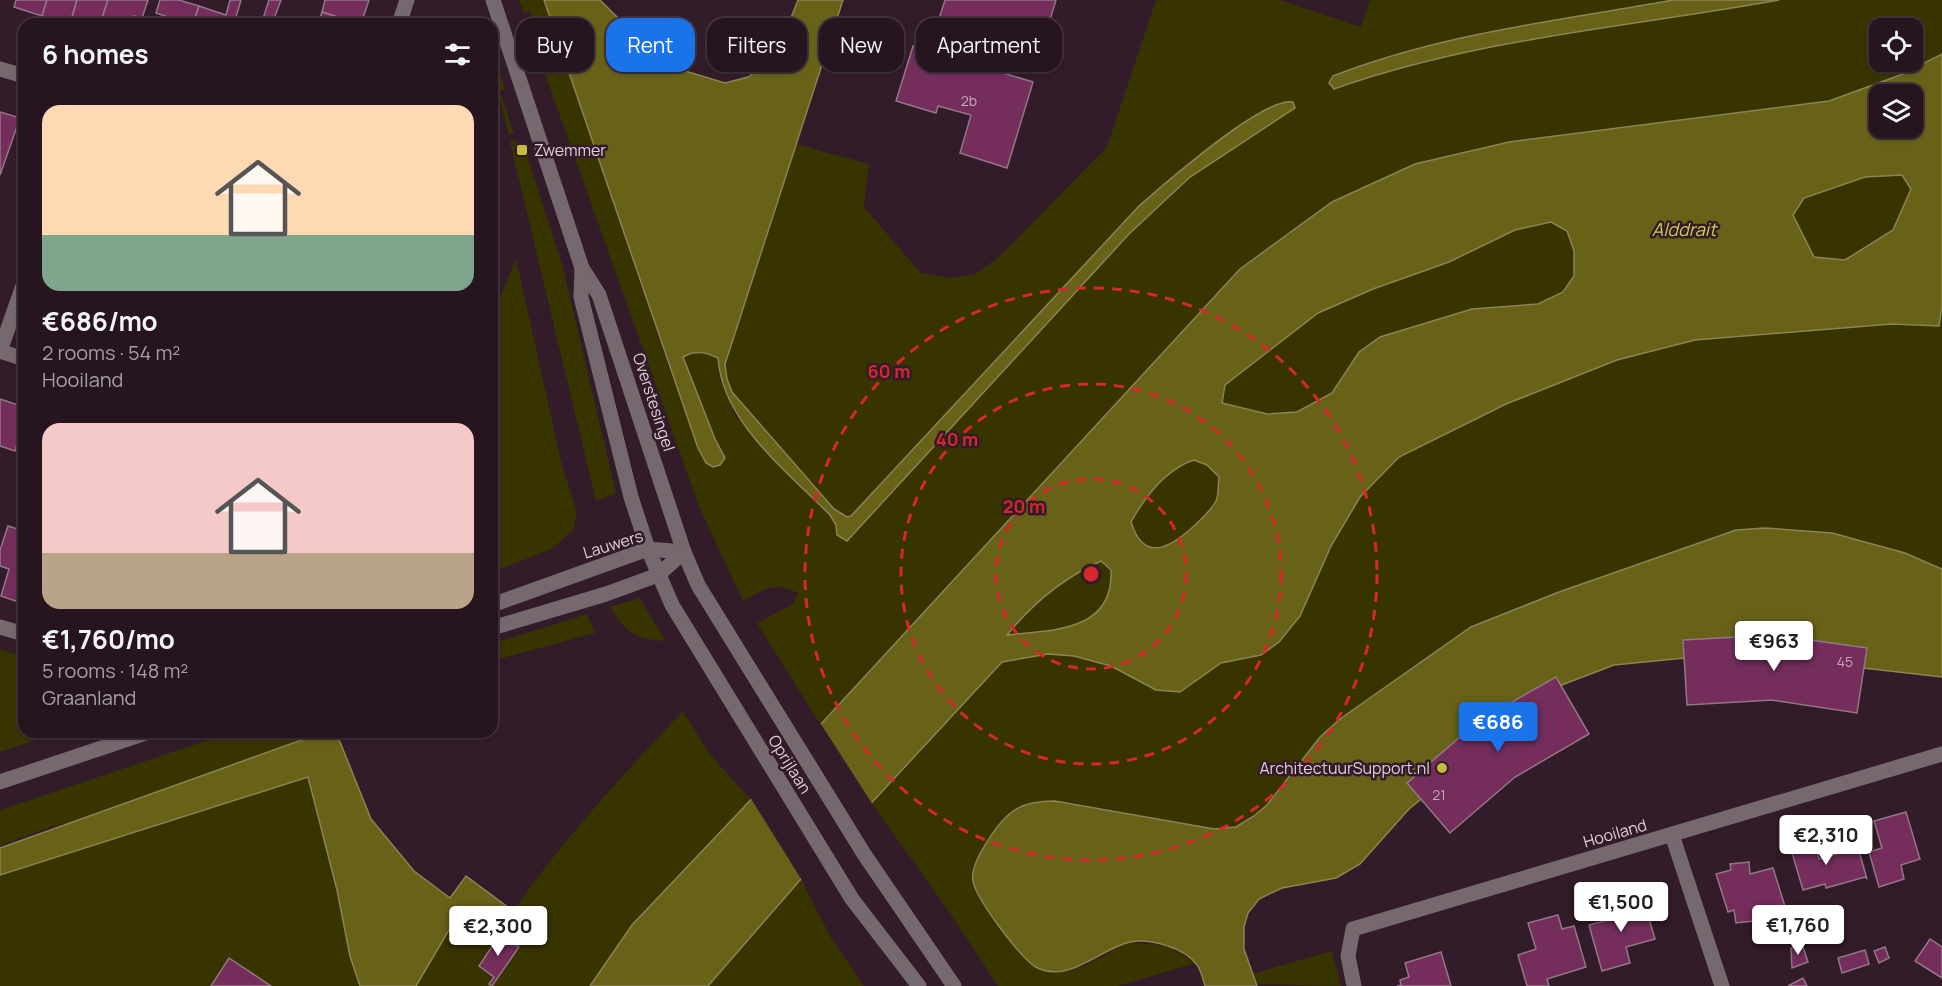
<!DOCTYPE html>
<meta charset="utf-8">
<style>
body{margin:0;font-family:Manrope,sans-serif;background:#2e1e28;color:#f1f3f6;height:100vh;display:flex;flex-direction:column;font-size:22px;white-space:nowrap}
*{box-sizing:border-box;margin:0}
p{font-size:20px;color:#a49fa4}
.icon{flex:none;width:33px;height:33px;fill:none;stroke:currentColor;stroke-width:2;stroke-linecap:round;stroke-linejoin:round}
.map{position:relative;flex:1;overflow:hidden}
.drawer{position:absolute;left:18px;top:18px;width:480px;height:720px;display:flex;flex-direction:column;background:#26151f;border-radius:18px;box-shadow:0 2px 4px #0004,0 0 0 2px #42343d}
.drawer>*{flex:none}
.top-card{position:absolute;left:516px;top:18px;width:570px;height:54px;display:flex;gap:12px}
.buttons{position:absolute;left:1869px;top:18px;display:grid;gap:12px}
.buttons a{display:grid;place-items:center;width:54px;height:54px;border-radius:12px;background:#26151f;box-shadow:0 2px 4px #0004,0 0 0 2px #42343d;font-size:30px}
.price{position:absolute;translate:-50% -51px;padding:0 14px;border-radius:6px;background:#fff;color:#222;font-size:20px;line-height:39px;filter:drop-shadow(0 2px 3px #0008)}
.price::after{content:'';position:absolute;left:50%;top:36px;width:18px;height:14px;margin-left:-9px;background:inherit;clip-path:polygon(0 0,100% 0,50% 100%)}
.price.on{background:#1a73e8;color:#fff}
ul{padding:0;list-style:none}
li{display:grid;align-content:center;gap:12px;height:318px;padding:0 24px}
li span{display:grid;place-items:center;height:186px;border-radius:18px;color:#555}
li>.icon{margin-inline-start:auto}
span .icon{width:108px;height:108px;fill:#fffc;stroke-width:1}
li b{font-size:26px}
h2{display:flex;justify-content:space-between;align-items:center;height:72px;padding:0 24px;font-size:26px}
.pill{padding:0 21px;border-radius:18px;background:#26151f;box-shadow:0 2px 4px #0004,0 0 0 2px #42343d;font-size:21px;line-height:54px}
.pill.on{background:#1a73e8;color:#fff}
.map>svg:first-child{display:block}
.green{fill:#383400;fill-rule:evenodd}
.water{fill:#686219;stroke:#8c8352;stroke-width:1.5;fill-rule:evenodd}
.pier{fill:#321c29}
.building{fill:#752e5c;stroke:#927686;stroke-width:1.5}
.lines{fill:none;stroke-linecap:round;stroke-linejoin:round}
.minor{stroke:#75686f;stroke-width:15}
.ring{fill:none;stroke:#d62828;stroke-width:3;stroke-dasharray:10 8}
.poi-dot{fill:#c5bc3d;stroke:#321c29;stroke-width:2}
.labels{text-anchor:middle;stroke-width:5;stroke-linejoin:round;paint-order:stroke}
.number-label{font-size:14px;fill:#c4a8b9}
.poi-label{font-size:16px;fill:#dfd0d8;stroke:#321c29;text-anchor:start}
.street-label{font-size:16px;fill:#dfd0d8;stroke:#321c29}
.water-label{font-size:18px;font-style:italic;fill:#d6cd4f;stroke:#321c29}
.centre{fill:#d62828;stroke:#321c29;stroke-width:3}
.ring-label{font-size:18px;text-anchor:middle;font-weight:bold;fill:#d62828;stroke:#321c29;stroke-width:5;stroke-linejoin:round;paint-order:stroke}
</style>
<div class="map">
<svg width="1942" height="986" viewBox="0 0 1942 986">
<rect width="100%" height="100%" fill="#321c29"/>
<g class="green">
<path d="M519 0H544L667 362 698 448 706 463 725 458 715 439 682 357C697 351 704 352 718 358L719 377 735 415 830 515 847 540 1129 234 1190 177 1294 108H1269L1192 160 1139 206 851 516 847 517 834 509 732 391 727 379 726 358 788 172 792 143 869 164 864 207 920 272 949 278 976 274 1002 254 1107 147 1156 0H1280L1361 27 1370 0H1673C1558 21 1443 33 1333 76L1334 89 1385 71 1474 48 1779 0H1942V54L1903 74 1829 101 1509 142 1415 164 1240 269 820 724 757 623 793 604 798 593C773 581 766 589 743 601L700 509 545 74 558 69 552 50 544 53 541 42 548 39 543 25 535 27 530 11 524 13ZM1880 28H1912V62H1880Z"/>
<polygon points="492,47 505,89 500,91 514,134 509,135 492,68"/>
<polygon points="516,140 520,154 526,152 563,268 616,493 596,501 510,142"/>
<polygon points="1903,175 1911,189 1893,230 1845,260 1814,257 1793,215 1804,198 1865,177"/>
<polygon points="1551,222 1567,231 1574,250 1574,276 1563,292 1538,304 1472,309 1359,352 1332,393 1297,412 1267,414 1221,404 1225,385 1318,313 1373,289 1449,262 1515,230"/>
<polygon points="516,259 562,465 577,513 573,530 552,549 492,572 492,317"/>
<path d="M1942 306V569C1876 541 1808 524 1736 530L1559 592 1471 627 1340 719 1320 737 1267 805 1254 816 1236 827 1214 829 1073 803 1039 801 1012 812 973 882 996 922 1033 966 1082 967 1129 942 1167 946 1196 963 1118 986H998L952 916 871 802 1002 662 1048 654 1074 656 1111 666 1156 690 1179 692 1221 663 1261 655 1360 497 1399 457 1506 404 1617 360 1695 340 1892 324 1938 326Z"/>
<path d="M1194 460 1207 465 1219 477C1218 485 1219 494 1216 501 1211 511 1202 518 1194 526 1171 547 1145 564 1130 522 1145 498 1166 469 1194 460Z"/>
<path d="M1101 561 1111 570C1114 632 1051 631 1006 636 1037 603 1060 579 1101 561Z"/>
<path d="M640 598 665 641C634 639 627 633 610 607Z"/>
<polygon points="587,614 595,633 492,661 492,644"/>
<polygon points="0,649 24,657 24,732 61,732 0,752"/>
<path d="M683 711 709 753 751 800 632 925 590 986H416L463 908 498 934C550 853 617 781 683 711Z"/>
<polygon points="232,732 324,732 81,821 50,827 0,846 0,810"/>
<polygon points="308,776 337,890 350,956 360,986 0,986 0,875"/>
<polygon points="801,879 831,938 864,986 708,986"/>
<polygon points="1332,951 1341,986 1256,984 1252,974"/>
</g>
<g class="water">
<path d="M544 0H600L665 65 725 83 748 77 775 58 798 0H843L725 364 727 379 732 392 834 509 847 517 851 516 1139 206C1163 185 1265 96 1293 102L1295 108 1190 177 1129 234 847 541 837 535 836 525 830 515C788 472 722 422 718 358 705 352 696 350 683 357L715 439 725 458 720 465 713 467 706 463 698 448Z"/>
<path d="M1673 0H1779C1630 27 1478 38 1334 89L1329 83 1333 76C1443 33 1558 21 1673 0Z"/>
<path d="M1942 54V306L1939 326 1892 324 1695 340 1617 360 1506 404 1399 457 1360 497 1331 546 1300 616 1279 642 1261 655 1221 663 1180 692 1156 690 1111 666 1074 656 1048 654 1002 662 801 879 708 986H590L632 925 762 788 1240 269 1332 202 1415 164 1509 142 1829 101 1903 74ZM1880 94H1912V128H1880ZM1902 175 1911 189 1893 230 1845 260 1814 257 1793 215 1804 198 1865 177ZM1551 222 1567 231 1574 251V276L1563 292 1538 304 1472 309 1380 337 1359 352 1332 393 1297 412 1267 414 1222 403 1225 385 1318 313 1373 289 1449 262 1515 230ZM1194 460 1207 465 1219 477C1218 485 1219 494 1216 501 1211 511 1202 518 1194 526 1171 547 1144 564 1131 522 1145 497 1166 469 1194 460ZM1101 561 1111 570C1114 632 1052 630 1007 635 1033 603 1063 578 1101 561Z"/>
<path d="M1765 528 1832 533 1905 553 1942 569V677L1863 668 1685 658 1614 665 1559 686 1409 809 1360 864 1336 878 1282 888 1259 899 1248 913 1244 927V949L1257 986H1205C1203 979 1201 970 1197 965 1185 948 1150 938 1130 942 1099 949 1067 986 1034 966 1018 954 976 899 973 881 969 864 998 822 1012 812 1023 803 1042 801 1055 801L1214 829 1236 827 1254 816 1267 805 1320 737 1340 719 1471 627 1559 592 1736 530Z"/>
<polygon points="324,732 336,732 371,819 414,871 450,898 466,876 513,911 498,935 462,908 416,986 360,986 350,956 337,890 308,777 0,875 0,848"/>
</g>
<polygon class="pier" points="819,721 873,805 803,882 750,797"/>
<g class="building">
<polygon points="16,0 47,0 42,16 14,7"/>
<polygon points="47,0 77,0 70,24 42,16"/>
<polygon points="77,0 108,0 100,24 70,24"/>
<polygon points="108,0 148,0 142,18 134,16 131,24 100,24"/>
<polygon points="160,0 179,0 199,6 193,24 163,24 165,16 156,13"/>
<polygon points="230,0 241,0 234,24 193,24 199,6 226,15"/>
<polygon points="269,0 281,0 272,24 262,22"/>
<polygon points="325,0 369,0 361,24 322,12"/>
<polygon points="945,0 1056,0 1039,56 937,25"/>
<polygon points="322,12 358,24 318,24"/>
<polygon points="913,46 1033,82 1007,168 960,153 971,115 938,106 936,113 896,101"/>
<polygon points="0,112 20,118 0,175"/>
<polygon points="0,399 24,407 24,421 15,451 0,446"/>
<polygon points="8,526 24,531 24,604 1,596 9,569 0,566 0,550"/>
<polygon points="1775,635 1867,648 1857,713 1772,700 1687,705 1683,640"/>
<polygon points="1556,677 1589,734 1515,777 1450,833 1407,783 1477,722"/>
<polygon points="1906,812 1920,859 1901,865 1904,879 1879,887 1869,852 1882,848 1874,821"/>
<polygon points="1813,839 1819,859 1858,848 1867,879 1865,877 1826,888 1825,884 1803,890 1790,846"/>
<polygon points="1749,862 1750,874 1773,868 1788,916 1755,926 1754,921 1736,923 1734,910 1728,912 1716,874 1731,870 1730,864"/>
<polygon points="1643,898 1655,939 1626,947 1630,963 1602,971 1589,925 1605,921 1602,910"/>
<polygon points="1558,915 1562,929 1574,926 1586,967 1547,979 1549,986 1527,986 1518,955 1536,949 1528,923"/>
<polygon points="481,922 519,947 492,986 489,984 494,977 479,966 499,936"/>
<polygon points="1930,939 1942,947 1942,978 1915,961"/>
<polygon points="1802,944 1808,962 1792,968 1791,948"/>
<polygon points="1885,947 1889,958 1879,963 1874,951"/>
<polygon points="1865,950 1869,964 1842,973 1838,958"/>
<polygon points="1441,952 1451,986 1397,986 1401,985 1400,980 1409,977 1405,963"/>
<polygon points="229,958 271,986 211,986"/>
<polygon points="1803,978 1807,986 1788,986"/>
</g>
<g class="lines">
<g class="minor">
<polyline points="493,0 582,268 599,295 684,552 698,585 864,854 954,986"/>
<polyline points="399,24 407,0"/>
<polyline points="0,69 24,76"/>
<polyline points="582,268 581,297 631,497 648,549 672,605 852,899 919,986"/>
<polyline points="24,283 0,351 24,359"/>
<polyline points="492,605 648,549 684,552"/>
<polyline points="0,627 24,634"/>
<polyline points="492,628 606,594 658,575 684,552"/>
<polyline points="0,782 149,732"/>
<polyline points="1672,835 1722,986"/>
<polyline points="1354,986 1348,956 1353,929 1942,754"/>
</g>
</g>
<g class="ring">
<circle cx="1091" cy="574" r="95"/>
<circle cx="1091" cy="574" r="190"/>
<circle cx="1091" cy="574" r="286"/>
</g>
<g class="poi-dot">
<rect x="516" y="144" width="12" height="12" rx="3"/>
<circle cx="1442" cy="768" r="6"/>
</g>
<g class="labels">
<g class="number-label">
<text x="969" y="106">2b</text>
<text x="1845" y="667">45</text>
<text x="1439" y="800">21</text>
</g>
<g class="poi-label">
<text x="534" y="156">Zwemmer</text>
<text x="1430" y="774" text-anchor="end">ArchitectuurSupport.nl</text>
</g>
<g class="street-label">
<text transform="translate(654 402) rotate(72)" y="6">Overstesingel</text>
<text transform="translate(613 544) rotate(-17)" y="6">Lauwers</text>
<text transform="translate(790 764) rotate(58)" y="6">Oprijlaan</text>
<text transform="translate(1615 833) rotate(-16)" y="6">Hooiland</text>
</g>
<g class="water-label">
<text x="1684" y="236">Alddrait</text>
</g>
</g>
<circle cx="1091" cy="574" r="9" class="centre"/>
<g class="ring-label">
<text x="889" y="378">60 m</text>
<text x="957" y="446">40 m</text>
<text x="1024" y="513">20 m</text>
</g>
</svg>
<div class="buttons">
<a><svg class="icon" aria-label="locate" viewBox="0 0 24 24"><circle cx="12" cy="12" r="6"/><path d="M12 2v4M12 18v4M2 12h4M18 12h4"/></svg></a>
<a><svg class="icon" aria-label="layers" viewBox="0 0 24 24"><path d="M12 4l9 5-9 5-9-5zM3 14l9 5 9-5"/></svg></a>
</div>
<b class="price" style="left:1774px;top:672px">€963</b>
<b class="price on" style="left:1498px;top:753px">€686</b>
<b class="price" style="left:1826px;top:866px">€2,310</b>
<b class="price" style="left:1621px;top:933px">€1,500</b>
<b class="price" style="left:1798px;top:956px">€1,760</b>
<b class="price" style="left:498px;top:957px">€2,300</b>
<div class="top-card">
<a class="pill">Buy</a>
<a class="pill on">Rent</a>
<a class="pill">Filters</a>
<a class="pill">New</a>
<a class="pill">Apartment</a>
</div>
<section class="drawer">
<h2>6 homes<svg class="icon" aria-label="filters" viewBox="0 0 24 24"><path d="M4 7h16M4 17h16"/><circle cx="9" cy="7" r="2"/><circle cx="15" cy="17" r="2"/></svg></h2>
<ul>
<li><span style="background:linear-gradient(#ffd9b3 70%,#7fa58c 0)"><svg class="icon" aria-label="home" viewBox="0 0 24 24"><path d="M3 11l9-7 9 7M6 9v11h12V9"/></svg></span><div><b>€686/mo</b><p>2 rooms · 54 m²</p><p>Hooiland</p></div></li>
<li><span style="background:linear-gradient(#f6c9c9 70%,#b9a48a 0)"><svg class="icon" aria-label="home" viewBox="0 0 24 24"><path d="M3 11l9-7 9 7M6 9v11h12V9"/></svg></span><div><b>€1,760/mo</b><p>5 rooms · 148 m²</p><p>Graanland</p></div></li>
</ul>
</section>
</div>
